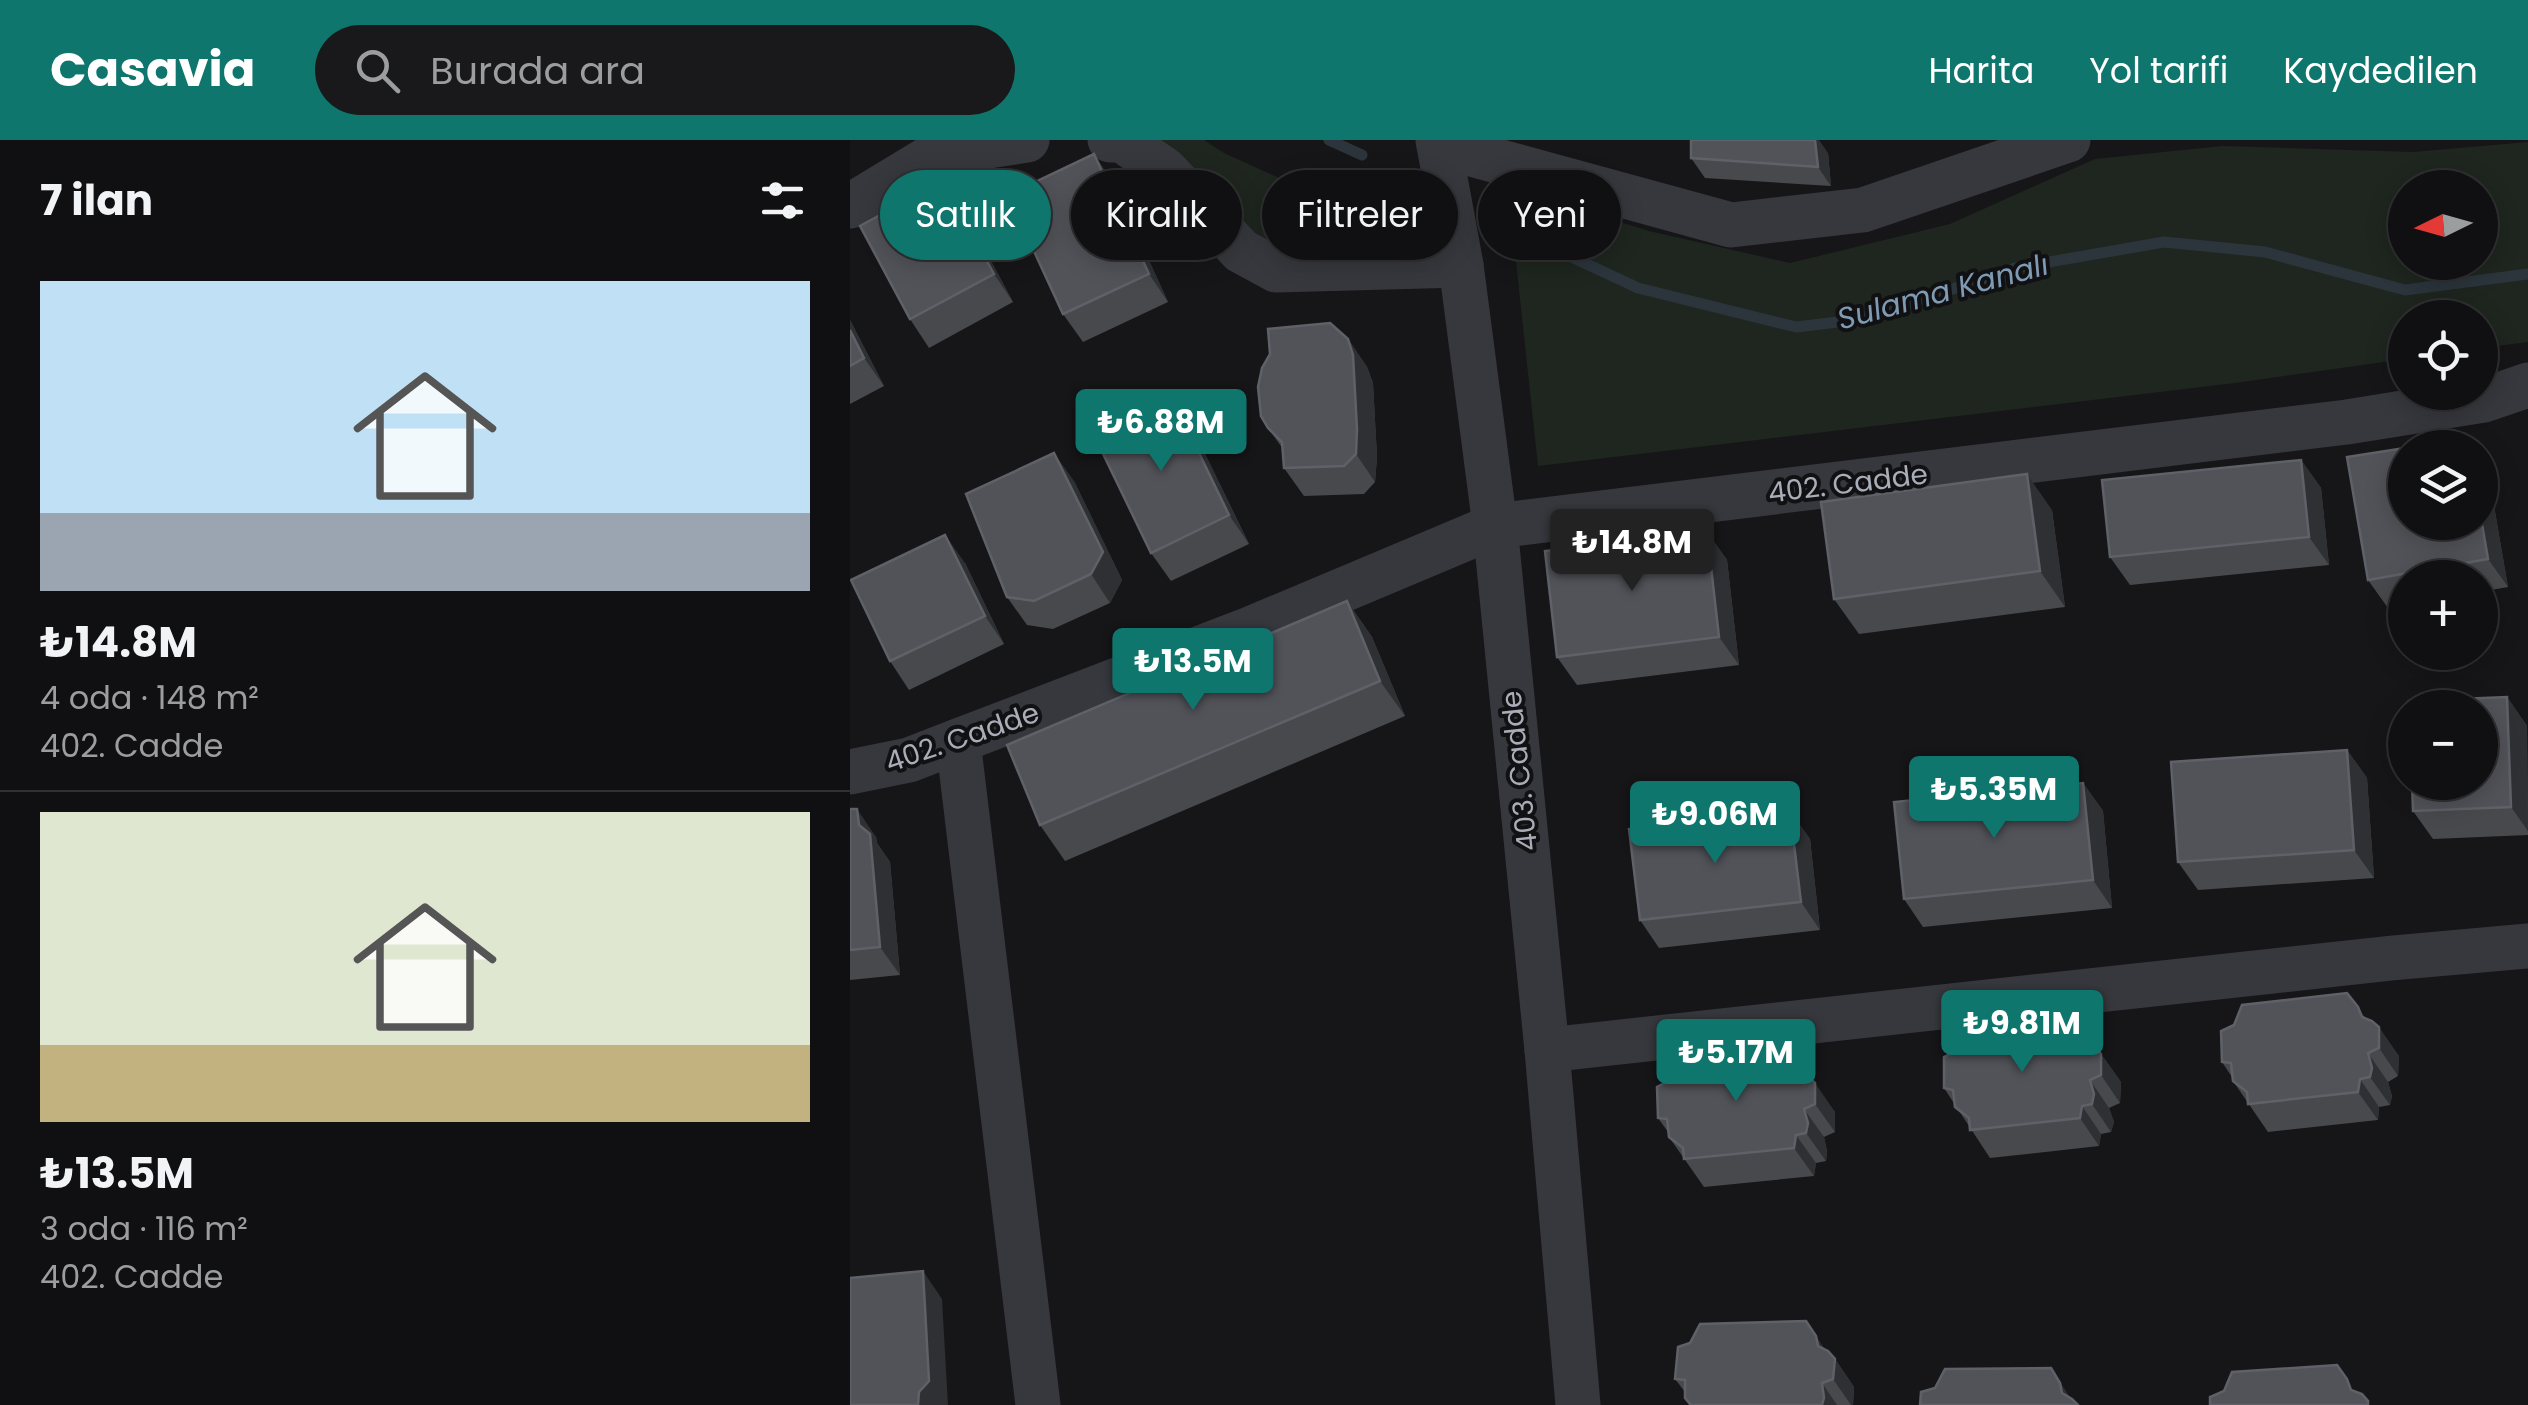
<!DOCTYPE html>
<html lang="tr">
<meta charset="utf-8">
<style>
body{margin:0;font-family:Poppins,sans-serif;background:#19191b;color:#f1f3f6;height:100vh;display:flex;flex-direction:column;font-size:38px;white-space:nowrap}
*{box-sizing:border-box;margin:0}
p{font-size:32px;color:#9c9d9f}
.icon{flex:none;width:55px;height:55px;fill:none;stroke:currentColor;stroke-width:2;stroke-linecap:round;stroke-linejoin:round}
.map{position:relative;flex:1;overflow:hidden}
.sheet{display:flex;flex-direction:column;background:#101012;width:850px}
.sheet>*{flex:none}
.banner{position:absolute;left:30px;top:30px;width:950px;height:90px;display:flex;gap:20px}
.needle{width:65px;rotate:265deg}
.buttons{position:absolute;left:1538px;top:30px;display:grid;gap:20px}
.buttons a{display:grid;place-items:center;width:110px;height:110px;border-radius:50%;background:#101012;box-shadow:0 5px 25px #0003,0 0 0 2px #303032;font-size:50px}
.price{position:absolute;translate:-50% -85px;padding:0 22px;border-radius:10px;background:#0f766e;color:#fff;font-size:32px;line-height:65px;filter:drop-shadow(0 2px 5px #0008)}
.price::after{content:'';position:absolute;left:50%;top:60px;width:30px;height:22px;margin-left:-15px;background:inherit;clip-path:polygon(0 0,100% 0,50% 100%)}
.price.current{background:#222;color:#fff}
ul{padding:0;list-style:none}
li{display:grid;align-content:center;gap:20px;height:530px;padding:0 40px}
li+li{border-top:2px solid #303032}
li span{display:grid;place-items:center;height:310px;border-radius:0px;color:#555}
li>.icon{margin-inline-start:auto}
span .icon{width:180px;height:180px;fill:#fffc;stroke-width:1}
li b{font-size:42px}
h2{display:flex;justify-content:space-between;align-items:center;height:120px;padding:0 40px;font-size:42px}
.tag{padding:0 35px;border-radius:45px;background:#101012;box-shadow:0 5px 25px #0003,0 0 0 2px #303032;font-size:35px;line-height:90px}
.tag.current{background:#0f766e;color:#fff}
header{display:flex;align-items:center;gap:60px;box-sizing:border-box;height:140px;padding:0 50px;background:#0f766e;color:#fff}
header strong{font-size:48px}
nav{display:flex;gap:55px;margin-inline-start:auto;font-size:35px}
.search{width:700px;height:90px;background:#19191b;display:flex;align-items:center;gap:25px;box-sizing:border-box;padding:0 35px;border-radius:55px;color:#9c9d9f;font-size:38px}
main{display:flex;flex:1;min-height:0}
.map>svg:first-child{display:block}
.green{fill:#1e261f;fill-rule:evenodd}
.lines{fill:none;stroke-linecap:round;stroke-linejoin:round}
.stream{stroke:#2c353c;stroke-width:11}
.minor{stroke:#37383d;stroke-width:45}
.wall{fill:#47494d}
.shaded-wall{fill:#2f3033}
.building{fill:#525359;stroke:#5f6168;stroke-width:2.5}
.labels{text-anchor:middle;stroke-width:8;stroke-linejoin:round;paint-order:stroke}
.street-label{font-size:28px;fill:#a8adb8;stroke:#111113}
.water-label{font-size:30px;font-style:italic;fill:#7f9bb3;stroke:#111113}
</style>
<header>
<strong>Casavia</strong>
<div class="search"><svg class="icon" aria-label="search" viewBox="0 0 24 24"><circle cx="10" cy="10" r="6"/><path d="M15 15l6 6"/></svg>Burada ara</div>
<nav><a>Harita</a><a>Yol tarifi</a><a>Kaydedilen</a></nav>
</header>
<main>
<section class="sheet">
<h2>7 ilan<svg class="icon" aria-label="filters" viewBox="0 0 24 24"><path d="M4 7h16M4 17h16"/><circle cx="9" cy="7" r="2"/><circle cx="15" cy="17" r="2"/></svg></h2>
<ul>
<li><span style="background:linear-gradient(#bfe0f5 75%,#9aa5b1 0)"><svg class="icon" aria-label="home" viewBox="0 0 24 24"><path d="M3 11l9-7 9 7M6 9v11h12V9"/></svg></span><div><b>₺14.8M</b><p>4 oda · 148 m²</p><p>402. Cadde</p></div></li>
<li><span style="background:linear-gradient(#dfe7d0 75%,#c2b280 0)"><svg class="icon" aria-label="home" viewBox="0 0 24 24"><path d="M3 11l9-7 9 7M6 9v11h12V9"/></svg></span><div><b>₺13.5M</b><p>3 oda · 116 m²</p><p>402. Cadde</p></div></li>
</ul>
</section>
<div class="map">
<svg width="1678" height="1265" viewBox="0 0 1678 1265">
<rect width="100%" height="100%" fill="#161618"/>
<g class="green">
<polygon points="301,0 354,0 374,13 533,85 502,100 449,109 418,105"/>
<path d="M1678 2V202L1630 208V178H1555V219L1385 243 688 326 658 47 799 91 940 123 1100 84 1245 19 1372 6 1563 12ZM1555 48H1630V122H1555Z"/>
</g>
<g class="lines">
<g class="stream">
<polyline points="479,0 512,15"/>
<polyline points="694,104 788,148 946,187 1013,179 1165,128 1314,102 1415,112 1555,150 1678,134"/>
</g>
<g class="minor">
<polyline points="260,0 272,0 315,30 391,111 426,130 611,125"/>
<polyline points="588,0 611,125 645,386 697,910 728,1265"/>
<polyline points="589,5 881,85 1013,70 1218,0"/>
<polyline points="0,66 86,14 177,0"/>
<polyline points="108,601 188,1265"/>
<polyline points="0,632 59,620 108,601 400,489 645,386 1497,282 1634,260 1678,245"/>
<polyline points="697,910 1542,818 1678,806"/>
</g>
</g>
<g class="wall">
<polygon points="978,13 981,46 855,38 841,18"/>
<polygon points="263,42 318,162 233,202 213,174"/>
<polygon points="113,69 163,162 79,208 60,179"/>
<polygon points="0,180 34,246 0,264"/>
<polygon points="498,199 517,227 523,243 527,317 525,342 514,354 454,356 434,328 433,309 418,288"/>
<polygon points="340,283 399,404 321,441 301,413"/>
<polygon points="1630,315 1637,325 1658,447 1630,452 1630,438 1555,438 1555,465 1538,468 1518,440 1630,382"/>
<polygon points="1451,320 1471,348 1479,425 1280,445 1260,417"/>
<polygon points="224,341 272,440 260,463 203,489 177,485 157,457"/>
<polygon points="1202,370 1215,467 1009,494 984,459"/>
<polygon points="857,392 877,420 889,525 727,545 707,517"/>
<polygon points="115,423 154,504 59,550 40,521"/>
<polygon points="497,461 522,497 555,576 215,721 190,685"/>
<polygon points="1657,557 1677,586 1678,695 1583,699 1563,671"/>
<polygon points="1497,610 1517,638 1524,738 1348,750 1328,722"/>
<polygon points="1233,643 1253,671 1262,768 1073,787 1054,759"/>
<polygon points="0,669 26,697 27,703 40,722 50,835 0,840"/>
<polygon points="940,671 960,699 970,790 809,808 790,780"/>
<polygon points="1516,878 1549,916 1548,936 1538,942 1542,956 1540,965 1529,967 1528,980 1418,992 1383,941 1382,937 1372,922 1384,885"/>
<polygon points="1237,904 1251,914 1271,942 1270,963 1259,968 1264,982 1261,992 1251,994 1249,1006 1140,1018 1094,948"/>
<polygon points="952,934 985,972 985,992 974,997 977,1011 976,1021 966,1023 964,1036 854,1047 819,997 818,992 808,978"/>
<polygon points="976,1210 985,1219 1004,1247 1003,1265 839,1265 835,1258 835,1252 825,1239"/>
</g>
<g class="shaded-wall">
<polygon points="965,0 969,0 978,13 981,46 968,27"/>
<polygon points="244,14 263,42 318,162 299,134"/>
<polygon points="93,41 113,69 163,162 144,134"/>
<polygon points="0,180 34,246 14,218 0,190"/>
<polygon points="498,199 517,227 523,243 527,317 525,342 506,314"/>
<polygon points="321,255 340,283 399,404 379,375"/>
<polygon points="204,313 224,341 272,440 260,463 241,434"/>
<polygon points="1630,315 1637,325 1658,447 1638,419 1630,372"/>
<polygon points="1451,320 1471,348 1479,425 1459,397"/>
<polygon points="1177,334 1202,370 1215,467 1190,431"/>
<polygon points="857,392 877,420 889,525 869,497"/>
<polygon points="95,395 115,423 154,504 135,476"/>
<polygon points="497,461 522,497 555,576 530,541"/>
<polygon points="1657,557 1677,586 1678,691 1661,667"/>
<polygon points="1497,610 1517,638 1524,738 1504,710"/>
<polygon points="1233,643 1253,671 1262,768 1243,740"/>
<polygon points="7,669 26,697 27,703 40,722 50,835 30,807"/>
<polygon points="940,671 960,699 970,790 951,762"/>
<polygon points="1508,867 1527,895 1529,887 1549,916 1548,936 1529,908"/>
<polygon points="1219,879 1239,907 1251,914 1271,942 1270,963 1251,935"/>
<polygon points="1518,913 1538,942 1542,956 1540,965 1520,937"/>
<polygon points="944,922 963,950 965,943 985,972 985,992 965,964"/>
<polygon points="1510,939 1529,967 1528,980 1508,952"/>
<polygon points="1240,940 1259,968 1264,982 1261,992 1242,964"/>
<polygon points="1232,966 1251,994 1249,1006 1230,978"/>
<polygon points="954,969 974,997 977,1011 976,1021 956,993"/>
<polygon points="946,995 966,1023 964,1036 944,1008"/>
<polygon points="73,1131 92,1159 98,1265 68,1265"/>
<polygon points="956,1181 984,1223 985,1219 1004,1247 1003,1265 1001,1265 983,1239"/>
<polygon points="1201,1228 1225,1265 1212,1253"/>
<polygon points="972,1243 987,1265 972,1265"/>
</g>
<g class="building">
<polygon points="841,0 965,0 968,27 841,18"/>
<polygon points="244,14 299,134 213,174 158,55"/>
<polygon points="93,41 144,134 60,179 10,86"/>
<polygon points="480,183 498,199 503,215 507,289 506,314 494,326 434,328 432,302 418,288 411,276 408,247 412,228 420,214 418,189"/>
<polygon points="0,190 14,218 0,226"/>
<polygon points="321,255 379,375 301,413 243,293"/>
<polygon points="1617,297 1619,308 1556,308"/>
<polygon points="1555,308 1555,382 1630,382 1630,372 1638,419 1518,440 1497,317"/>
<polygon points="204,313 253,412 241,434 184,461 157,457 116,354"/>
<polygon points="1451,320 1459,397 1260,417 1252,340"/>
<polygon points="1177,334 1190,431 984,459 971,362"/>
<polygon points="857,392 869,497 707,517 695,411"/>
<polygon points="95,395 135,476 40,521 1,440"/>
<polygon points="497,461 530,541 190,685 157,605"/>
<polygon points="1657,557 1661,667 1563,671 1562,642 1630,642 1630,568 1560,568 1559,561"/>
<polygon points="1497,610 1504,710 1328,722 1321,622"/>
<polygon points="1233,643 1243,740 1054,759 1044,662"/>
<polygon points="0,669 7,669 9,685 20,694 30,807 0,810"/>
<polygon points="940,671 951,762 790,780 779,689"/>
<polygon points="1497,853 1508,867 1512,877 1522,881 1529,887 1529,908 1518,913 1522,928 1520,937 1510,939 1508,952 1398,964 1397,952 1383,941 1381,923 1372,922 1371,891 1384,885 1392,865"/>
<polygon points="1219,879 1233,903 1245,907 1251,914 1251,935 1240,940 1244,954 1242,964 1232,966 1230,978 1120,990 1119,978 1105,967 1103,950 1094,948 1094,917 1106,911 1114,892"/>
<polygon points="933,908 944,922 948,932 958,936 965,943 965,964 954,969 958,983 956,993 946,995 944,1008 834,1019 833,1008 819,997 817,979 808,978 807,947 820,940 828,921"/>
<polygon points="73,1131 79,1241 69,1252 68,1265 0,1265 0,1138"/>
<polygon points="956,1181 966,1196 968,1206 978,1211 985,1219 983,1239 972,1243 974,1258 972,1265 841,1265 835,1258 835,1240 825,1239 828,1207 840,1203 850,1184"/>
<polygon points="1487,1225 1497,1239 1501,1250 1512,1254 1518,1261 1518,1265 1360,1265 1360,1257 1374,1251 1382,1232"/>
<polygon points="1201,1228 1210,1243 1212,1253 1222,1259 1228,1265 1070,1265 1071,1252 1085,1248 1095,1229"/>
</g>
<g class="labels">
<g class="street-label">
<text transform="translate(998 343) rotate(-7)" y="10">402. Cadde</text>
<text transform="translate(112 597) rotate(-19)" y="10">402. Cadde</text>
<text transform="translate(669 631) rotate(-96)" y="10">403. Cadde</text>
</g>
<g class="water-label">
<text transform="translate(1093 152) rotate(-15)" y="10">Sulama Kanalı</text>
</g>
</g>
</svg>
<div class="buttons">
<a><svg class="needle" viewBox="-14 -14 28 28"><path d="M0-13l5 13h-10z" fill="#e53935"/><path d="M0 13l5-13h-10z" fill="#9c9d9f"/></svg></a>
<a><svg class="icon" aria-label="locate" viewBox="0 0 24 24"><circle cx="12" cy="12" r="6"/><path d="M12 2v4M12 18v4M2 12h4M18 12h4"/></svg></a>
<a><svg class="icon" aria-label="layers" viewBox="0 0 24 24"><path d="M12 4l9 5-9 5-9-5zM3 14l9 5 9-5"/></svg></a>
<a>+</a>
<a>−</a>
</div>
<b class="price" style="left:311px;top:334px">₺6.88M</b>
<b class="price current" style="left:782px;top:454px">₺14.8M</b>
<b class="price" style="left:343px;top:573px">₺13.5M</b>
<b class="price" style="left:1144px;top:701px">₺5.35M</b>
<b class="price" style="left:865px;top:726px">₺9.06M</b>
<b class="price" style="left:1172px;top:935px">₺9.81M</b>
<b class="price" style="left:886px;top:964px">₺5.17M</b>
<div class="banner">
<a class="tag current">Satılık</a>
<a class="tag">Kiralık</a>
<a class="tag">Filtreler</a>
<a class="tag">Yeni</a>
</div>
</div>
</main>
